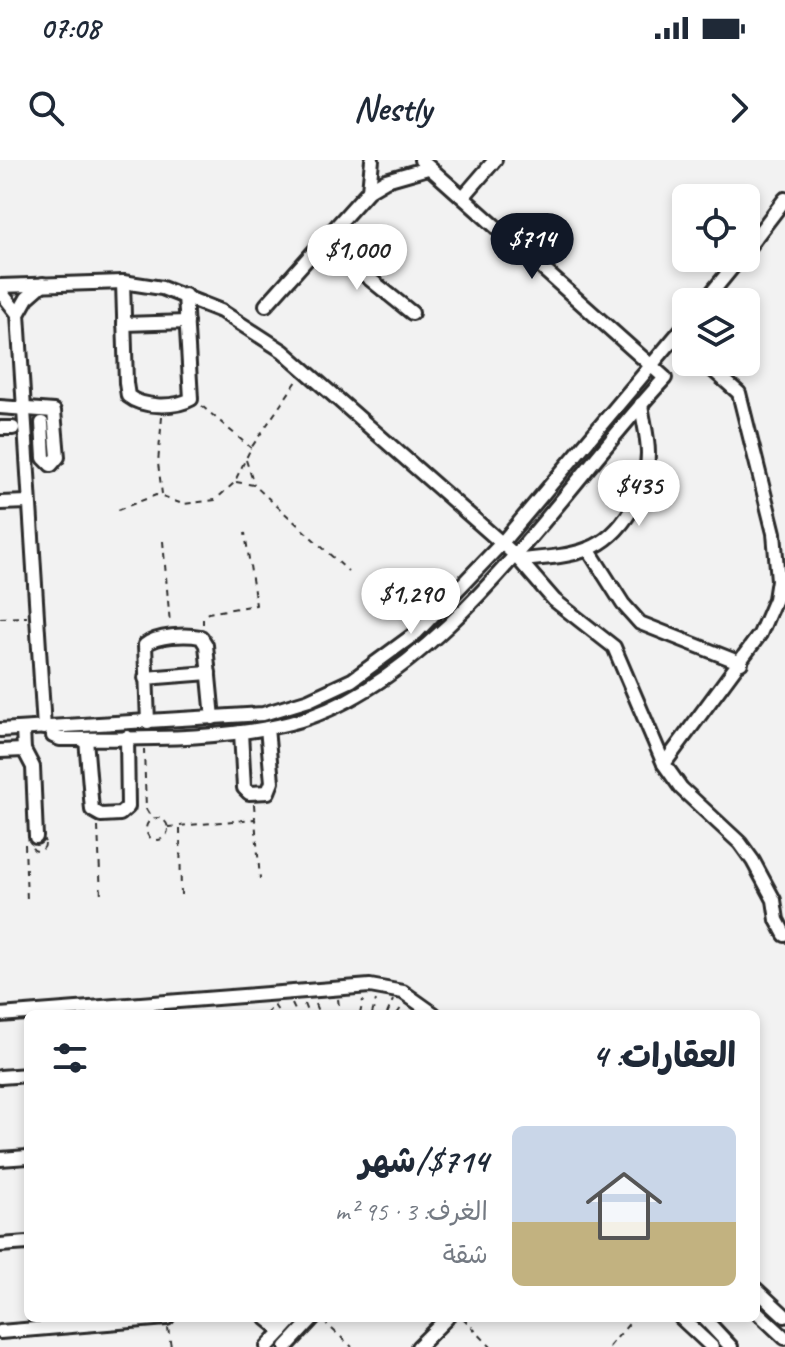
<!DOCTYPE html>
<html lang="ar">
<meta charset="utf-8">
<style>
body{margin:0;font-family:Caveat,"Playpen Sans Arabic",sans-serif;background:#f6f6f7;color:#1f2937;direction:rtl;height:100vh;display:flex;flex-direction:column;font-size:30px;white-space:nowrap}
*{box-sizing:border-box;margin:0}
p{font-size:26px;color:#747a83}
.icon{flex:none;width:44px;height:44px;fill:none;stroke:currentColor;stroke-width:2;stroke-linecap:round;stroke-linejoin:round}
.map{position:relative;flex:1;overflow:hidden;direction:ltr}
.drawer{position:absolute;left:24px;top:850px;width:736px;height:312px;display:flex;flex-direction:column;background:#fff;border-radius:12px;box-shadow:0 4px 12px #0003;direction:rtl}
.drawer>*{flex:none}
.tools{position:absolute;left:672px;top:24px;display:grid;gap:16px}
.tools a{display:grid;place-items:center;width:88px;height:88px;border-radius:12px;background:#fff;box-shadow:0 4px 12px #0003;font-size:40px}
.price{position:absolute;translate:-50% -68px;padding:0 18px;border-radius:28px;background:#fff;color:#222;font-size:26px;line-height:52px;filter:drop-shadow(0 2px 4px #0008)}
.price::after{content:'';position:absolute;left:50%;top:48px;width:24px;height:18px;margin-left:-12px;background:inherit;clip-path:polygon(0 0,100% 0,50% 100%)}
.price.selected{background:#111827;color:#fff}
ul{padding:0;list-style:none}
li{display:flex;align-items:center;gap:24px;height:200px;padding:0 24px}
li+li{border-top:2px solid #e0e1e3}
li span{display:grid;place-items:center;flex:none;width:224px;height:160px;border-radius:12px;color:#555}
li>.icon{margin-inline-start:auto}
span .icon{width:96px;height:96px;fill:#fffc;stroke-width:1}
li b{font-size:34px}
h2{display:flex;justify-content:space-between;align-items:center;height:96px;padding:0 24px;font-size:34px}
.status{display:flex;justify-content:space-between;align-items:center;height:56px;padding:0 40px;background:#fff;direction:ltr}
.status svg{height:22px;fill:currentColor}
header{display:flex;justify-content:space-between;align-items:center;height:104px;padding:0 24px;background:#fff;font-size:36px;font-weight:800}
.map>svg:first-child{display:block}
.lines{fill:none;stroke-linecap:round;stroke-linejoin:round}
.minor-casing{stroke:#2b2b2b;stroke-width:18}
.path{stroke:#2b2b2b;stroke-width:2;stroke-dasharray:6 6;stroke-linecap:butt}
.minor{stroke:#fff;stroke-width:12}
</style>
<div class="status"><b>07:08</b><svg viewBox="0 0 49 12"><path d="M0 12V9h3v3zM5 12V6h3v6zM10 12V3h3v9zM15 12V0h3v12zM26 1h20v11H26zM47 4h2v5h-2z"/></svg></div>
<header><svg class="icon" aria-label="forward" viewBox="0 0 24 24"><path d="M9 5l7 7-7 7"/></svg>Nestly<svg class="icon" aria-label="search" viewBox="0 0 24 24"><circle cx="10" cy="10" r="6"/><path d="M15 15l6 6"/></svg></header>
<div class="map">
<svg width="785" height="1187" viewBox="0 0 785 1187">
<rect width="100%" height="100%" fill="#f2f2f2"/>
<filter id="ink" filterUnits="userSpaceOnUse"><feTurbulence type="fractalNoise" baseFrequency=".0125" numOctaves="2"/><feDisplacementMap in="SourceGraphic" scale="16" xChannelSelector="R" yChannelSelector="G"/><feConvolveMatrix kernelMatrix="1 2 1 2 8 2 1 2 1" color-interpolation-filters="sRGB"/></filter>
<g filter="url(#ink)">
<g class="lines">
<defs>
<g id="minor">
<polyline points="369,30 372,0"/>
<polyline points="464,36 495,0"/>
<polyline points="324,82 412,153"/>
<polyline points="746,90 785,39"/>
<path d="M123 122 126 223 128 236C143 248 175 248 191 239L185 135"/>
<polyline points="43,124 27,138 18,154 44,568"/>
<polyline points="0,126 123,122 162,128 221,151 283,191 514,394 554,440 614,487 664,604 681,628 740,683 753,701 774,740 777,760 785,775"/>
<polyline points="0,131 18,154"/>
<polyline points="704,142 740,98"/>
<polyline points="266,145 369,30 386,20 428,8"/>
<polyline points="124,164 187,162"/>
<polyline points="0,247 54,251 58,297 51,305 44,298 42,263"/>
<polyline points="0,268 13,268"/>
<polyline points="0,343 29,342"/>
<polyline points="588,389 623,444 640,463 741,503"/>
<path d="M520 400C542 398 567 397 588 389 623 376 648 330 648 293 648 277 643 260 641 244"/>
<polyline points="145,518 209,513"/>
<path d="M148 562 145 485C157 475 186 474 201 477L206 485 213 558"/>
<path d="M53 568V576L60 579C133 578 219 581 290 563 440 525 562 328 665 218L421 0"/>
<polyline points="23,569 24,590 33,607 36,677"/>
<polyline points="0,570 263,554 309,540 352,520 416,473 501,384 686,164"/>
<polyline points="241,572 244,628 249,633 268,632 272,622 267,568"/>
<polyline points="86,579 92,650 101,655 120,654 128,647 127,577"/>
<polyline points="0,591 24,590"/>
<polyline points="664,604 760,474 775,439 778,420 774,373 739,233 704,202"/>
<polyline points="0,855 370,826 403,832 434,854"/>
<polyline points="0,917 28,915"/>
<polyline points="0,999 28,997"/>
<polyline points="0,1085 28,1083"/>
<polyline points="756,1129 785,1156"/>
<polyline points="756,1151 785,1178"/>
<polyline points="266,1158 282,1171"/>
<polyline points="681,1158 712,1187"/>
<polyline points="704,1158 731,1187"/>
<polyline points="0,1172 167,1158"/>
<polyline points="267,1187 294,1158"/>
<polyline points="286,1187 313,1158"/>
<polyline points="418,1187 447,1158"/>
</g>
</defs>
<use href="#minor" class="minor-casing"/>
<g class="path">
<polyline points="202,246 251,288"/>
<polyline points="162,257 158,303 162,334"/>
<polyline points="246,300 254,324"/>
<polyline points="236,322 254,325 348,411"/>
<polyline points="118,350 156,335 183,344 215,340 234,323 251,288 297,221"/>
<polyline points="163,381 170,464"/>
<polyline points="0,458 27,457"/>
<polyline points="203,464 203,457 208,453 256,445 245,373"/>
<polyline points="144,589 146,649 152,659"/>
<polyline points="254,644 255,658"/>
<circle cx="157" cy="669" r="11"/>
<polyline points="98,667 101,737"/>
<polyline points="168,667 255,659 260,719"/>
<polyline points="180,669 181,735"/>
<circle cx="38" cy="684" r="7"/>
<polyline points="25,684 27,741"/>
<polyline points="338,839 340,854"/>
<polyline points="292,844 297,854"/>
<polyline points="304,844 308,854"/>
<polyline points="315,844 319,854"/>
<polyline points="274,845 280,854"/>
<polyline points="266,854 272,848"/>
<polyline points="360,854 363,840"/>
<polyline points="372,854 376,840"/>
<polyline points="387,854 393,840"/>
<polyline points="397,854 403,845"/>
<polyline points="27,927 28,942"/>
<polyline points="463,1158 491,1187"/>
<polyline points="323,1161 352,1187"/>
<polyline points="168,1168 171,1187"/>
<polyline points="609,1187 634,1158"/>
</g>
<use href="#minor" class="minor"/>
</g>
</g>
</svg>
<div class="tools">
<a><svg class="icon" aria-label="locate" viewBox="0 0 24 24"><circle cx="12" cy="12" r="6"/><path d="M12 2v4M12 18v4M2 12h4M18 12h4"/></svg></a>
<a><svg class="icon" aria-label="layers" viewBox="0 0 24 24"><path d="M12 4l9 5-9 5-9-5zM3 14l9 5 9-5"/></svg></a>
</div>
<b class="price selected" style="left:532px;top:121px">$714</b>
<b class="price" style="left:357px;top:132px">$1,000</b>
<b class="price" style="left:639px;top:368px">$435</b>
<b class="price" style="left:411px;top:476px">$1,290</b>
<section class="drawer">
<h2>العقارات: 4<svg class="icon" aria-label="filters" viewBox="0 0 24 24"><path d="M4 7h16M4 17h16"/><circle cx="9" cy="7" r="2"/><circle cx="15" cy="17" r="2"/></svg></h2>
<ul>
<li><span style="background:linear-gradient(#c9d6e8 60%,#c2b280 0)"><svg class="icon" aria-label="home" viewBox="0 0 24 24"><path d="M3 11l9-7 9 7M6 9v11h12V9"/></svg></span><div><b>$714/شهر</b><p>الغرف: 3 · 95 m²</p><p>شقة</p></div></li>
</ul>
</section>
</div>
